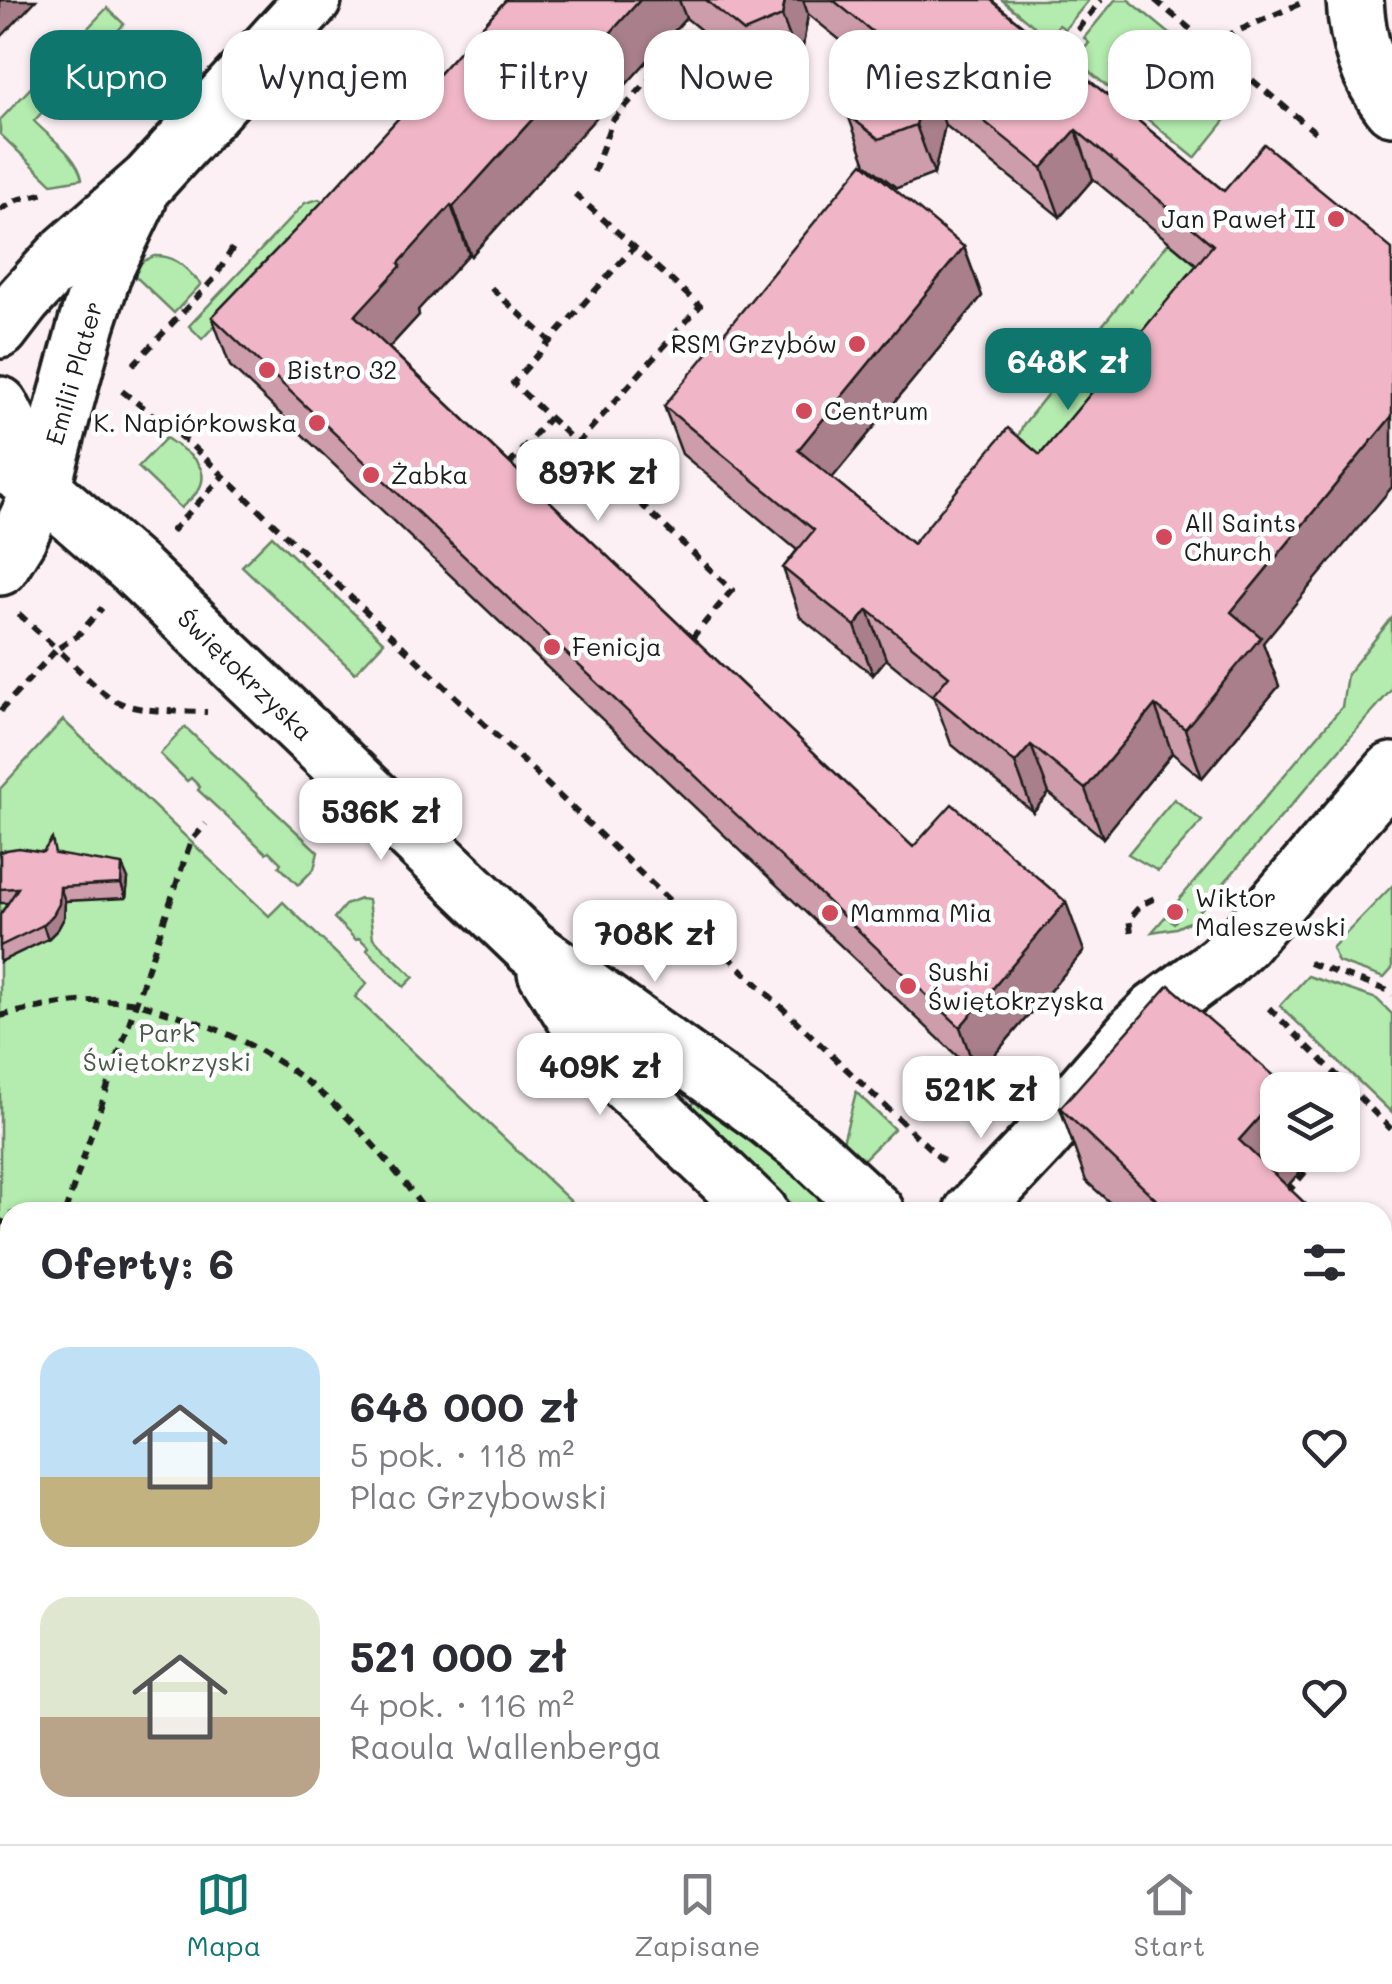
<!DOCTYPE html>
<html lang="pl">
<meta charset="utf-8">
<style>
body{margin:0;font-family:Mali,sans-serif;background:#f7f7f7;color:#2b2b33;height:100vh;display:flex;flex-direction:column;font-size:38px;white-space:nowrap}
*{box-sizing:border-box;margin:0}
p{font-size:32px;color:#7c7c81}
.icon{flex:none;width:55px;height:55px;fill:none;stroke:currentColor;stroke-width:2;stroke-linecap:round;stroke-linejoin:round}
.map{position:relative;flex:1;overflow:hidden}
.details{position:absolute;left:0px;top:1202px;width:1392px;height:642px;display:flex;flex-direction:column;background:#fff;border-radius:30px 30px 0 0;box-shadow:0 2px 8px #0004}
.details>*{flex:none}
.hud{position:absolute;left:30px;top:30px;width:1332px;height:90px;display:flex;gap:20px}
.tools{position:absolute;left:1260px;top:1072px;display:grid;gap:20px}
.tools a{display:grid;place-items:center;width:100px;height:100px;border-radius:20px;background:#fff;box-shadow:0 2px 8px #0004;font-size:50px}
.price{position:absolute;translate:-50% -85px;padding:0 22px;border-radius:20px;background:#fff;color:#222;font-size:32px;line-height:65px;filter:drop-shadow(0 2px 5px #0008)}
.price::after{content:'';position:absolute;left:50%;top:60px;width:30px;height:22px;margin-left:-15px;background:inherit;clip-path:polygon(0 0,100% 0,50% 100%)}
.price.on{background:#0f766e;color:#fff}
ul{padding:0;list-style:none}
li{display:flex;align-items:center;gap:30px;height:250px;padding:0 40px}
li span{display:grid;place-items:center;flex:none;width:280px;height:200px;border-radius:30px;color:#555}
li>.icon{margin-inline-start:auto}
span .icon{width:120px;height:120px;fill:#fffc;stroke-width:1}
li b{font-size:42px}
h2{display:flex;justify-content:space-between;align-items:center;height:120px;padding:0 40px;font-size:42px}
.tag{padding:0 35px;border-radius:30px;background:#fff;box-shadow:0 2px 8px #0004;font-size:35px;line-height:90px}
.tag.on{background:#0f766e;color:#fff}
.menu{display:flex;justify-content:space-around;align-items:center;height:140px;border-top:2px solid #e1e1e2;background:#fff;font-size:28px;color:#7c7c81}
.menu a{display:grid;justify-items:center;gap:5px}
.menu .on{color:#0f766e}
.map>svg:first-child{display:block}
.green{fill:#b4ebae;stroke:#688465;stroke-width:2.5}
.lines{fill:none;stroke-linecap:round;stroke-linejoin:round}
.street-casing{stroke:#1c1c1c;stroke-width:62}
.secondary-casing{stroke:#1c1c1c;stroke-width:62}
.path{stroke:#1c1c1c;stroke-width:6;stroke-dasharray:10 8;stroke-linecap:butt}
.street{stroke:#fff;stroke-width:55}
.secondary{stroke:#fff;stroke-width:55}
.wall{fill:#ce9dab;stroke:#1c1c1c;stroke-width:2.5}
.shaded-wall{fill:#a87f8b;stroke:#1c1c1c;stroke-width:2.5}
.building{fill:#f0b6c7;stroke:#1c1c1c;stroke-width:2.5}
.poi-dot{fill:#d1495b;stroke:#fff;stroke-width:4}
.labels{text-anchor:middle;stroke-width:9;stroke-linejoin:round;paint-order:stroke}
.poi-label{font-size:25px;fill:#1c1c1c;stroke:#fff;text-anchor:start}
.street-label{font-size:25px;fill:#1c1c1c;stroke:#fff}
.park-label{font-size:25px;fill:#4a5a48;stroke:#fff}
</style>
<div class="map">
<svg width="1392" height="1844" viewBox="0 0 1392 1844">
<rect width="100%" height="100%" fill="#fcf0f4"/>
<filter id="ink" filterUnits="userSpaceOnUse"><feTurbulence type="fractalNoise" baseFrequency=".01" numOctaves="2"/><feDisplacementMap in="SourceGraphic" scale="20" xChannelSelector="R" yChannelSelector="G"/><feConvolveMatrix kernelMatrix="1 2 1 2 8 2 1 2 1" color-interpolation-filters="sRGB"/></filter>
<g filter="url(#ink)">
<g class="green">
<polygon points="1002,0 1087,0 1088,1 1065,29 1059,25 1048,38"/>
<polygon points="1115,0 1129,0 1245,96 1195,158 1075,60 1089,43 1084,38"/>
<path d="M107 8 124 24 34 121C50 138 77 155 82 179L52 184 0 134V120Z"/>
<polygon points="319,199 329,205 202,339 189,326 305,203"/>
<polygon points="1169,242 1231,294 1058,504 1010,456 1023,425"/>
<path d="M154 256C177 255 186 269 201 284L174 313 134 275 140 263Z"/>
<path d="M166 438C182 449 213 465 199 489 195 496 187 502 181 508L138 467Z"/>
<polygon points="272,536 384,642 355,673 242,566"/>
<polygon points="1392,618 1392,689 1191,921 1176,928 1152,932 1166,916 1174,923 1185,909 1177,902 1342,707 1347,674"/>
<polygon points="63,720 269,916 283,902 367,983 355,997 582,1212 10,1212 10,1835 1238,1835 1248,1844 0,1844 0,789"/>
<polygon points="185,727 318,852 314,869 298,885 279,866 281,863 269,851 266,853 198,790 200,787 191,778 187,781 160,754"/>
<polygon points="1174,799 1202,821 1158,871 1128,854"/>
<polygon points="1392,886 1392,969 1384,978 1338,962 1332,948"/>
<polygon points="360,899 368,900 373,938 414,977 404,987 367,950 369,947 359,938 356,940 334,918 345,905"/>
<polygon points="1308,976 1377,999 1392,1014 1392,1113 1280,1006"/>
<polygon points="856,1092 894,1129 862,1161 843,1142"/>
<polygon points="698,1097 776,1157 834,1212 800,1212 690,1108"/>
</g>
<g class="lines">
<defs>
<g id="street">
<path d="M1355 0C1357 40 1367 75 1392 107"/>
<polyline points="0,330 23,300 66,253 149,180 313,0"/>
<polyline points="42,488 87,323 104,271 138,200"/>
<polyline points="972,1212 1039,1141 1135,1031 1155,1011 1220,963 1243,942 1392,771"/>
</g>
<g id="secondary">
<polyline points="0,405 42,488"/>
<polyline points="0,461 42,488 136,570 531,948 767,1117 815,1155 876,1212"/>
<polyline points="0,567 18,538 42,488"/>
<polyline points="546,972 589,1040 611,1069 760,1212"/>
<polyline points="1382,1695 1392,1704"/>
<polyline points="1382,1804 1392,1813"/>
</g>
</defs>
<use href="#street" class="street-casing"/>
<use href="#secondary" class="secondary-casing"/>
<g class="path">
<polyline points="1155,0 1315,132"/>
<polyline points="1208,44 1301,3"/>
<polyline points="1055,58 1101,0"/>
<polyline points="594,172 612,121 700,23"/>
<polyline points="575,194 634,247"/>
<polyline points="0,210 17,200 49,192"/>
<polyline points="491,288 550,341"/>
<polyline points="133,365 214,279 234,246"/>
<polyline points="122,391 190,444 944,1162"/>
<polyline points="577,444 700,306 634,247 513,383 732,590 692,638"/>
<polyline points="509,465 549,418"/>
<polyline points="171,532 223,476"/>
<polyline points="19,614 57,649 77,636 102,608"/>
<path d="M0 711 57 649C74 664 99 693 118 702 141 713 181 711 207 712"/>
<polyline points="1131,932 1129,919 1141,905 1157,897"/>
<polyline points="1309,963 1386,990 1392,996"/>
<polyline points="1269,1008 1392,1130"/>
<path d="M0 1016C43 1006 91 996 136 1003 148 1005 161 1011 173 1014 288 1048 358 1117 426 1212"/>
<polyline points="1287,1193 1320,1155"/>
<polyline points="65,1212 191,841 206,824"/>
<polyline points="0,1221 10,1225"/>
<polyline points="0,1408 10,1378"/>
<polyline points="1382,1578 1392,1587"/>
<polyline points="0,1646 10,1646"/>
<polyline points="0,1649 10,1658"/>
<polyline points="0,1826 20,1844"/>
<polyline points="208,1835 218,1844"/>
<polyline points="417,1835 424,1844"/>
<polyline points="653,1835 655,1844"/>
<polyline points="1046,1835 1055,1844"/>
<polyline points="183,1844 191,1835"/>
<polyline points="636,1844 646,1835"/>
</g>
<use href="#street" class="street"/>
<use href="#secondary" class="secondary"/>
</g>
<g class="wall">
<polygon points="506,0 991,0 1224,191 1263,643 1279,686 1202,778 1172,753 1103,838 1049,793 1033,812 951,744 934,698 886,659 873,675 800,617 783,568 797,550 682,454 664,406 964,247 982,296 832,478 913,544 1040,455 1197,265 1093,179 1060,217 945,125 934,174 897,188 866,164 848,115 877,70 808,14 800,65 762,80 686,18 471,256 469,254 418,310 419,315 389,348 913,847 1084,951 977,1075 230,366 212,317 326,198"/>
<polygon points="0,852 58,854 128,879 126,898 65,901 64,918 58,929 48,939 0,962 0,915 8,903 0,903"/>
<polygon points="1287,1090 1312,1158 1287,1187 1314,1212 1120,1212 1086,1181 1060,1108"/>
<polygon points="1382,1277 1392,1286 1392,1471 1382,1462"/>
</g>
<g class="shaded-wall">
<polygon points="0,0 36,0 0,38"/>
<polygon points="640,0 679,0 686,18 471,256 453,207"/>
<polygon points="785,0 803,0 808,14 800,65 782,16"/>
<polygon points="928,76 945,125 934,174 916,125"/>
<polygon points="1076,130 1093,179 1060,217 1042,168"/>
<polygon points="451,205 469,254 418,310 419,315 373,365 355,316 399,263"/>
<polygon points="964,247 982,296 815,499 798,450"/>
<polygon points="1392,416 1392,487 1263,643 1279,686 1202,778 1185,729 1231,612"/>
<polygon points="868,610 886,659 873,675 855,626"/>
<polygon points="1155,705 1172,753 1103,838 1085,789"/>
<polygon points="1031,745 1049,793 1033,812 1015,763"/>
<polygon points="122,865 128,879 126,898 121,884"/>
<polygon points="60,887 65,901 64,918 58,929 48,939 43,925"/>
<polygon points="1066,902 1084,951 977,1075 960,1027"/>
<polygon points="1278,1096 1278,1155 1311,1155 1312,1158 1265,1212 1239,1140"/>
</g>
<g class="building">
<polygon points="506,0 640,0 453,207 451,205 399,263 401,266 355,316 913,847 952,804 1066,902 960,1027 212,317 326,198"/>
<polygon points="706,0 785,0 782,16 744,32"/>
<polygon points="833,0 991,0 1224,191 1264,144 1392,249 1392,416 1231,612 1261,637 1185,729 1155,705 1085,789 1031,745 1015,763 933,695 949,676 868,610 855,626 783,568 814,530 664,406 863,163 964,247 798,450 913,544 1008,428 1040,455 1213,245 1076,130 1042,168 928,76 916,125 879,139 848,115 857,79 905,58"/>
<polygon points="52,839 55,854 122,865 121,884 60,887 59,904 53,915 43,925 0,946 0,915 18,888 0,889 0,852 6,850 19,848 43,852"/>
<polygon points="1169,985 1286,1086 1282,1090 1278,1090 1278,1096 1239,1140 1314,1212 1169,1212 1060,1108"/>
<polygon points="1382,1277 1392,1286 1392,1424 1382,1415"/>
</g>
</g>
<g class="poi-dot">
<circle cx="1336" cy="219" r="10"/>
<circle cx="857" cy="344" r="10"/>
<circle cx="267" cy="370" r="10"/>
<circle cx="804" cy="411" r="10"/>
<circle cx="317" cy="423" r="10"/>
<circle cx="371" cy="475" r="10"/>
<circle cx="1164" cy="537" r="10"/>
<circle cx="552" cy="647" r="10"/>
<circle cx="1175" cy="912" r="10"/>
<circle cx="830" cy="913" r="10"/>
<circle cx="908" cy="986" r="10"/>
</g>
<g class="labels">
<g class="poi-label">
<text x="1316" y="228" text-anchor="end">Jan Paweł II</text>
<text x="837" y="353" text-anchor="end">RSM Grzybów</text>
<text x="287" y="379">Bistro 32</text>
<text x="824" y="420">Centrum</text>
<text x="297" y="432" text-anchor="end">K. Napiórkowska</text>
<text x="391" y="484">Żabka</text>
<text x="1184" y="532">All Saints<tspan x="1184" dy="29">Church</tspan></text>
<text x="572" y="656">Fenicja</text>
<text x="1195" y="907">Wiktor<tspan x="1195" dy="29">Maleszewski</tspan></text>
<text x="850" y="922">Mamma Mia</text>
<text x="928" y="981">Sushi<tspan x="928" dy="29">Świętokrzyska</tspan></text>
</g>
<g class="street-label">
<text transform="translate(74 373) rotate(-74)" y="9">Emilii Plater</text>
<text transform="translate(245 675) rotate(44)" y="9">Świętokrzyska</text>
</g>
<g class="park-label">
<text x="167" y="1042">Park<tspan x="167" dy="29">Świętokrzyski</tspan></text>
</g>
</g>
</svg>
<div class="tools">
<a><svg class="icon" aria-label="layers" viewBox="0 0 24 24"><path d="M12 4l9 5-9 5-9-5zM3 14l9 5 9-5"/></svg></a>
</div>
<b class="price on" style="left:1068px;top:413px">648K zł</b>
<b class="price" style="left:598px;top:524px">897K zł</b>
<b class="price" style="left:381px;top:863px">536K zł</b>
<b class="price" style="left:655px;top:985px">708K zł</b>
<b class="price" style="left:600px;top:1118px">409K zł</b>
<b class="price" style="left:981px;top:1141px">521K zł</b>
<div class="hud">
<a class="tag on">Kupno</a>
<a class="tag">Wynajem</a>
<a class="tag">Filtry</a>
<a class="tag">Nowe</a>
<a class="tag">Mieszkanie</a>
<a class="tag">Dom</a>
</div>
<section class="details">
<h2>Oferty: 6<svg class="icon" aria-label="filters" viewBox="0 0 24 24"><path d="M4 7h16M4 17h16"/><circle cx="9" cy="7" r="2"/><circle cx="15" cy="17" r="2"/></svg></h2>
<ul>
<li><span style="background:linear-gradient(#bfe0f5 65%,#c2b280 0)"><svg class="icon" aria-label="home" viewBox="0 0 24 24"><path d="M3 11l9-7 9 7M6 9v11h12V9"/></svg></span><div><b>648 000 zł</b><p>5 pok. · 118 m²</p><p>Plac Grzybowski</p></div><svg class="icon" aria-label="heart" viewBox="0 0 24 24"><path d="M12 20l-8-8c-3-5 5-10 8-4 3-6 11-1 8 4z"/></svg></li>
<li><span style="background:linear-gradient(#dfe7d0 60%,#b9a48a 0)"><svg class="icon" aria-label="home" viewBox="0 0 24 24"><path d="M3 11l9-7 9 7M6 9v11h12V9"/></svg></span><div><b>521 000 zł</b><p>4 pok. · 116 m²</p><p>Raoula Wallenberga</p></div><svg class="icon" aria-label="heart" viewBox="0 0 24 24"><path d="M12 20l-8-8c-3-5 5-10 8-4 3-6 11-1 8 4z"/></svg></li>
</ul>
</section>
</div>
<nav class="menu">
<a class="on"><svg class="icon" aria-label="map" viewBox="0 0 24 24"><path d="M3 6l6-2 6 2 6-2v14l-6 2-6-2-6 2zM9 4v14M15 6v14"/></svg>Mapa</a>
<a><svg class="icon" aria-label="saved" viewBox="0 0 24 24"><path d="M7 4h10v16l-5-4-5 4z"/></svg>Zapisane</a>
<a><svg class="icon" aria-label="home" viewBox="0 0 24 24"><path d="M3 11l9-7 9 7M6 9v11h12V9"/></svg>Start</a>
</nav>
